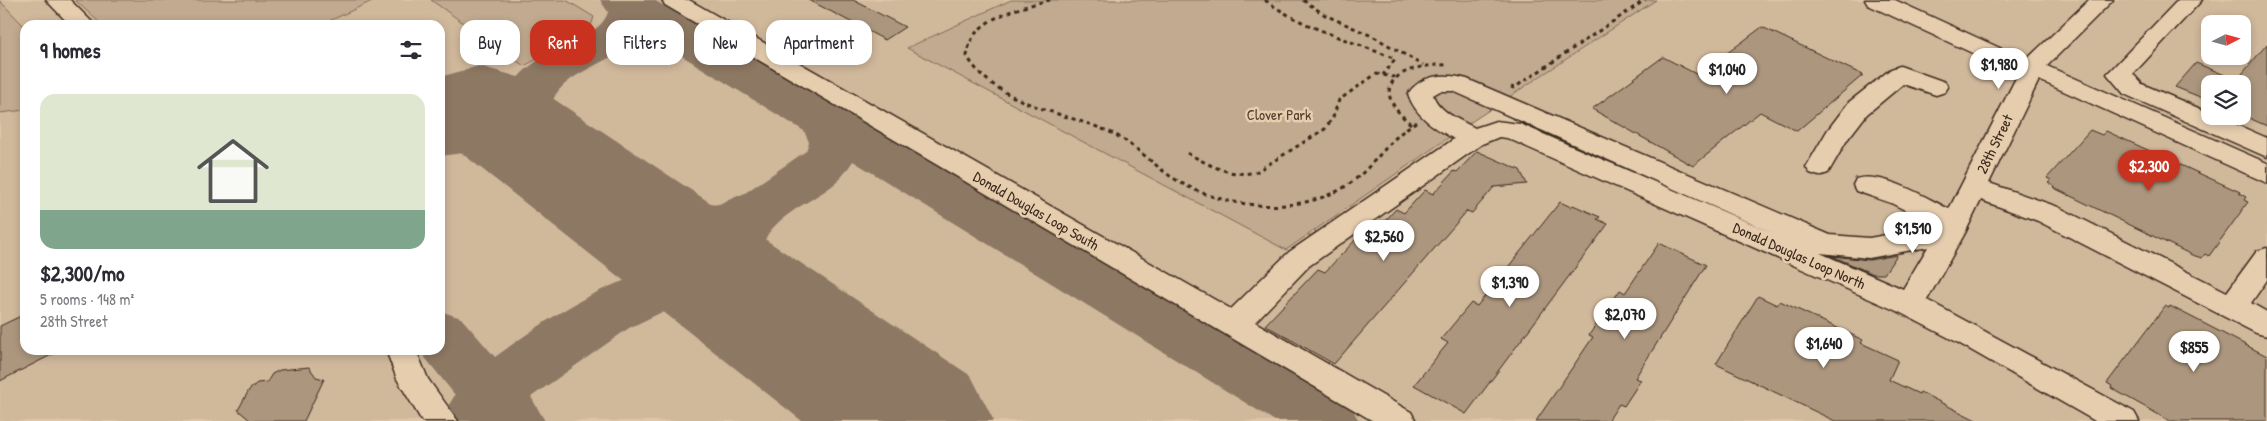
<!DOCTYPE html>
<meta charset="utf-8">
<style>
body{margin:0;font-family:"Patrick Hand",sans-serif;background:#f2f2f3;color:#2b2b33;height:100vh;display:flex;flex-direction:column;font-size:19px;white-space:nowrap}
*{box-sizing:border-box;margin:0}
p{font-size:16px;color:#7c7c81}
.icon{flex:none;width:28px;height:28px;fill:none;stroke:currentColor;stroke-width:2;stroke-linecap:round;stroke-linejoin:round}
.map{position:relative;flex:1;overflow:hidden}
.panel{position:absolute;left:20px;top:20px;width:425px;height:335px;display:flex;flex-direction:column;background:#fff;border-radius:15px;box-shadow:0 2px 8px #0003}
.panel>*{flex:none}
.banner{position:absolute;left:460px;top:20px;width:475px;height:45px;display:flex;gap:10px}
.needle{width:32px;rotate:84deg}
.buttons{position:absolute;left:2201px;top:15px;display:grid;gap:10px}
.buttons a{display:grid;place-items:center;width:50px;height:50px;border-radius:10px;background:#fff;box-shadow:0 2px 8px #0003;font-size:25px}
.price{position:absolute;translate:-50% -42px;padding:0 11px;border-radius:18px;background:#fff;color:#222;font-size:16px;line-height:32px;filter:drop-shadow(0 1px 2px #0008)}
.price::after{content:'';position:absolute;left:50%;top:30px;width:15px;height:11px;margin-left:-8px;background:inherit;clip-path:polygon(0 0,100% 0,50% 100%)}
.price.active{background:#c8321e;color:#fff}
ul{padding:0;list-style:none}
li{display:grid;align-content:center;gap:10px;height:265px;padding:0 20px}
li span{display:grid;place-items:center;height:155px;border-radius:15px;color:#555}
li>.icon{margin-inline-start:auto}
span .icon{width:90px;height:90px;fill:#fffc;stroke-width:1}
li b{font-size:21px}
h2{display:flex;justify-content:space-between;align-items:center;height:60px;padding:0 20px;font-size:21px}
.chip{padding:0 18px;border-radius:15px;background:#fff;box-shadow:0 2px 8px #0003;font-size:18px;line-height:45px}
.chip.active{background:#c8321e;color:#fff}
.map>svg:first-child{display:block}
.built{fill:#d0b89b;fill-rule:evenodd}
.green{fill:#c1aa8f;stroke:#7e6a56}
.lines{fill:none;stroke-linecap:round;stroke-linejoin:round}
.taxiway{fill:#8d7863;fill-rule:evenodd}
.runway{fill:#8d7863;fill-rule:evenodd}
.building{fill:#ac967e;stroke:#3b2a1e}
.minor-casing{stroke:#3b2a1e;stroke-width:3}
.path{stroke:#3b2a1e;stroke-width:3;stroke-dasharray:4 4;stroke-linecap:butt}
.minor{fill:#e6cdae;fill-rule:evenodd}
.labels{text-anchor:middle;stroke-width:5;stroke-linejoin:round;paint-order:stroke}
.park-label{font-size:15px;fill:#4f3d2f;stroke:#e6cdae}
.street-label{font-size:15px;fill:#3b2a1e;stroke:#e6cdae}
</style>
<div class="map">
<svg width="2267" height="421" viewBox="0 0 2267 421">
<rect width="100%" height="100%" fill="#dfc6a8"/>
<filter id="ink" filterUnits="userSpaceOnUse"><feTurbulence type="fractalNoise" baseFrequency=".02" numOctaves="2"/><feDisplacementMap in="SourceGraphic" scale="10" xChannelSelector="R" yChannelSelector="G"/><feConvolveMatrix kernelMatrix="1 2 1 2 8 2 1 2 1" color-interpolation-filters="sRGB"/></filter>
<g filter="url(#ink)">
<g class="built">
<path d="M0 0H1011L907 48 1286 249 1471 122 1926 323 2103 421H0ZM25 25H440V350H25Z"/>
<path d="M1656 0H2267V421H2132L1509 98ZM2210 24H2242V56H2210ZM2210 84H2242V116H2210Z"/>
</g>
<g class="green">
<polygon points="75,0 374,0 321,25 102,25"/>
<polygon points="431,0 566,0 594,17 589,31 524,66"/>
<polygon points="1011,0 1656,0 1471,122 1286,250 907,48"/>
<polygon points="0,1 25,27 25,110 0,113"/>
</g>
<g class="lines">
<path class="taxiway" d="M600 0H654L1349 403 1359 421H1275L853 161C849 167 844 174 839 180 814 204 751 221 763 267 766 280 776 292 783 304L774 319 754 326 707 310H677L660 313 629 328 531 397 545 421H439L455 395 419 350H440V311L461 318 495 357C556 313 627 262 707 268L709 244C672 247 638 235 604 223L596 210 604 197 623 191 678 206 694 207 719 204 745 193 806 151 809 142 804 131 643 32C620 61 575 67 556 94 547 109 554 124 553 139 553 144 548 149 546 153L528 158 501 148 440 156V122L501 116C511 45 597 49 608 12Z"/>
<polygon class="runway" points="479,66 522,78 971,376 994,421 802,421 440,136 440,77"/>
</g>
<g class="building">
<polygon points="809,0 853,0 905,27 885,40"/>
<polygon points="1762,27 1863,75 1797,131 1760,112 1693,166 1592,109 1663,57 1698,75"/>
<polygon points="2267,44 2267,126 2242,115 2242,84 2210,84 2210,101 2175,87 2196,63 2237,80"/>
<polygon points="2090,130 2102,135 2106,131 2240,192 2239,193 2246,197 2244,200 2248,202 2209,256 2205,254 2202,258 2192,255 2054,188 2055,187 2048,183 2051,180 2047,178"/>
<polygon points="1477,151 1520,170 1527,184 1494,187 1472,213 1467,211 1334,364 1265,325 1318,269 1325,272 1360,235 1368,239 1396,209 1404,213 1425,190 1433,194 1454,171 1457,172"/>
<polygon points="1560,202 1571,207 1573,205 1600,217 1597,219 1608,224 1466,414 1414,385 1448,343 1441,339 1471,303 1477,306"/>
<polygon points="1659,243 1706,265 1635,378 1641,380 1624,406 1619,404 1608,421 1536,421 1593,337 1589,335 1620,290 1625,293"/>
<polygon points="1897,255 1884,274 1873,274 1832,256 1869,260"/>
<polygon points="1758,296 1777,305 1780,301 1863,340 1861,343 1898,360 1889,380 1919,394 1920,392 1978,421 1835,421 1716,364"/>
<polygon points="2165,306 2169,308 2170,306 2267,356 2267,421 2170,421 2111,388 2112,386 2107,383"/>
<polygon points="25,314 25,350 61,350 0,381 0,326"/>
<polygon points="309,367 316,377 324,379 304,421 251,421 238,410 249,390 257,383 267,382 272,374 280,370"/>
</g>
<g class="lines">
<defs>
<g id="minor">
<polygon points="46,0 70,0 95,25 70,25"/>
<path d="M662 0H689L1231 309 1289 252 1454 139C1434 127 1416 117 1408 94 1421 74 1445 73 1467 79L1830 235 1869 238 1937 226 1891 203 1856 191 1853 185 1856 179C1883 171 1925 197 1949 209L2018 74 1868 5 1865 0H1895L2026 60 2089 0H2113L2047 66 2267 163V183L2039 80 1989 183 2058 207 2227 292 2257 251 2267 248V280L2251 303 2267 312V336L2256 333 2038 221 1981 200 1965 233 1927 300 2134 412 2139 421H2095L1955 341 1899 312 1507 138 1499 137 1482 144 1309 266 1255 322 1411 412 1416 421H1373L665 5ZM1440 91H1453L1773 233 1520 124 1496 121 1475 128C1460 120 1439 112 1433 95ZM1928 247 1903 289 1820 253 1869 258Z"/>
<polygon points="2178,0 2202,0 2133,74 2142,84 2210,113 2210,116 2217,116 2267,138 2267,157 2124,94 2107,74"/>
<polygon points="1900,66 1945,82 1948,87 1945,92 1936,95 1903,84 1867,114 1847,140 1828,173 1819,176 1810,173 1806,167 1827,131 1849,102 1891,69"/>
<polygon points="386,350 416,350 428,379 458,421 422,421 397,379"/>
</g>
</defs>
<use href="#minor" class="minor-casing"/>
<g class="path">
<path d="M1050 0C1026 6 982 16 971 41 969 45 968 51 967 56 994 103 1058 111 1105 130 1129 139 1149 161 1170 176 1217 208 1292 217 1343 188 1372 171 1387 139 1416 122"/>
<path d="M1265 0C1304 29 1351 40 1395 59L1383 75"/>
<polyline points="1303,0 1325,15 1374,37 1423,65"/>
<polyline points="1511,87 1514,88 1645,0"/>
<path d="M1411 124C1362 84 1405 63 1449 65"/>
<path d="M1187 153C1210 165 1230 178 1256 172L1325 129 1333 117 1339 100 1376 74 1395 77"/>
</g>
<use href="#minor" class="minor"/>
</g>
</g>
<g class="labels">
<g class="park-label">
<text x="1279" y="120">Clover Park</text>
</g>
<g class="street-label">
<text transform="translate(1995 144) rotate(-64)" y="5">28th Street</text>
<text transform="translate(1036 211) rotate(30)" y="5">Donald Douglas Loop South</text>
<text transform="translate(1799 256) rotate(24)" y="5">Donald Douglas Loop North</text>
</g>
</g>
</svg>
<div class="buttons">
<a><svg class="needle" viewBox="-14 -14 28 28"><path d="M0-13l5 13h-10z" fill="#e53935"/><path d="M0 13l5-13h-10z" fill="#7c7c81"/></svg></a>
<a><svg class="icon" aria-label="layers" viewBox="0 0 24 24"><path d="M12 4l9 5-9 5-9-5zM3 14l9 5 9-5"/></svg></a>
</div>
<b class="price" style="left:1999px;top:90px">$1,980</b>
<b class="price" style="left:1727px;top:95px">$1,040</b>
<b class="price active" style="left:2149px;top:192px">$2,300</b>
<b class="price" style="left:1913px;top:254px">$1,510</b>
<b class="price" style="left:1384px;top:262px">$2,560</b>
<b class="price" style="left:1510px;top:308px">$1,390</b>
<b class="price" style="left:1625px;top:340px">$2,070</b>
<b class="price" style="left:1824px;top:369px">$1,640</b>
<b class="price" style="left:2194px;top:373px">$855</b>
<div class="banner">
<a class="chip">Buy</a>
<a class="chip active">Rent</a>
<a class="chip">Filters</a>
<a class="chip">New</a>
<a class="chip">Apartment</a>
</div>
<section class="panel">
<h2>9 homes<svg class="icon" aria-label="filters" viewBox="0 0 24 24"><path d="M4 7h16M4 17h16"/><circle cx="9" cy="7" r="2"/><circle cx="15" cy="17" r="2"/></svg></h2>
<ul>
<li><span style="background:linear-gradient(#dfe7d0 75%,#7fa58c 0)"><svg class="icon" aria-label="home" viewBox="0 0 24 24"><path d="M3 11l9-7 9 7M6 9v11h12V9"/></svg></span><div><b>$2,300/mo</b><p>5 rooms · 148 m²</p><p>28th Street</p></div></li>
</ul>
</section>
</div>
